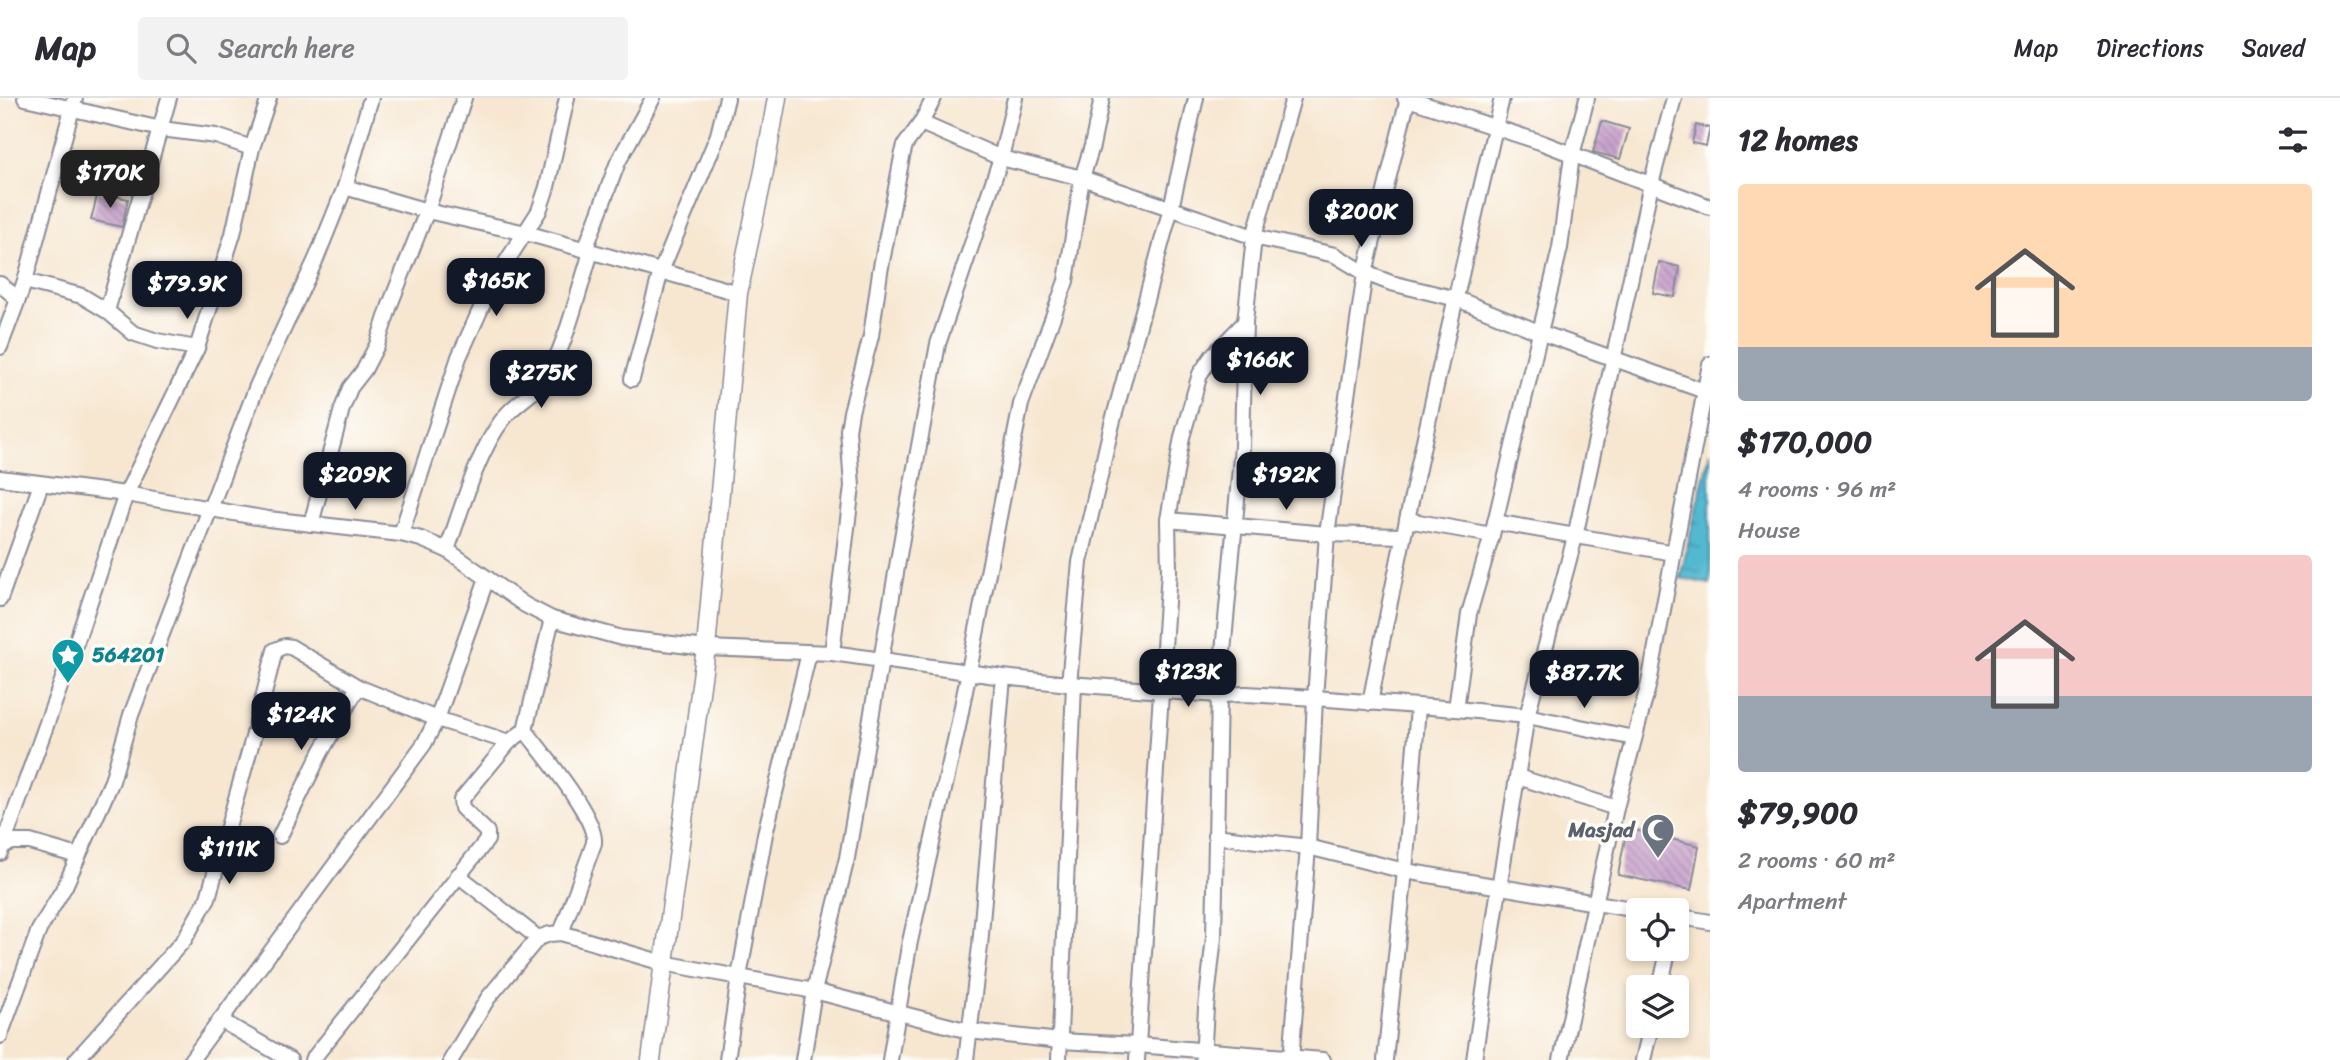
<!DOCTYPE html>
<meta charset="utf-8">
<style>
body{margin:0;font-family:Sriracha,sans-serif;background:#f2f2f3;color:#2b2b33;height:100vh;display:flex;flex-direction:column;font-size:26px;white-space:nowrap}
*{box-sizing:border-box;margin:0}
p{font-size:23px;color:#7c7c81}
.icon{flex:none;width:38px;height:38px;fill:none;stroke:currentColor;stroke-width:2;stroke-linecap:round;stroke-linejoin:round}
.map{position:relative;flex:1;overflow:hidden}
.panel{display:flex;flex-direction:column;background:#fff;width:630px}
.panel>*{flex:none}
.controls{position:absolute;left:1626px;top:800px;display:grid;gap:14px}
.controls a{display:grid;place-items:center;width:63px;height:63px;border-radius:7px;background:#fff;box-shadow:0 4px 10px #0003;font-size:35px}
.price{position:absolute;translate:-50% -60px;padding:0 16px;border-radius:14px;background:#111827;color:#fff;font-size:23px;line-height:46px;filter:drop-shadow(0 2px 4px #0008)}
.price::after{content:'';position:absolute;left:50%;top:42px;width:21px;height:16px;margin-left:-10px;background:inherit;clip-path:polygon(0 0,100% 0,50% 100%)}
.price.current{background:#222;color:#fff}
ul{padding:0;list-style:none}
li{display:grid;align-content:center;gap:14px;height:371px;padding:0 28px}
li span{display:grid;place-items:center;height:217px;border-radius:7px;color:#555}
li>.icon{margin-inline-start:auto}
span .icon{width:126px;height:126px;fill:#fffc;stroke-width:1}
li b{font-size:30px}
h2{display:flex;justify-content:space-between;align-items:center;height:84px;padding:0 28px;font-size:30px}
header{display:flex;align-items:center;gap:42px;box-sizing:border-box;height:98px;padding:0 35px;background:#fff;border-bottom:2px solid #e1e1e2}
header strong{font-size:33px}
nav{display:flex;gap:38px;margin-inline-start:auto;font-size:24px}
.search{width:490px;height:63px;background:#f2f2f3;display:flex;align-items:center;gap:18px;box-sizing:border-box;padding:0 24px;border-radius:7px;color:#7c7c81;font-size:26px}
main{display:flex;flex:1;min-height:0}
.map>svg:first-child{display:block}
.water{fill:url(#water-ripples);stroke:#367497;stroke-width:2}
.building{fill:url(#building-back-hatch)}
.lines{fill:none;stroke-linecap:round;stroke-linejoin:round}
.minor-casing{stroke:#898b98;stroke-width:18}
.tertiary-casing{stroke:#898b98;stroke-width:21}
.minor{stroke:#fff;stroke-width:14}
.tertiary{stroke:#fff;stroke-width:18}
.labels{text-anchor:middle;stroke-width:7;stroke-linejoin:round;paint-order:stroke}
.culture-label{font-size:21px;font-weight:bold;fill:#0d838f;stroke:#fdfcf7;text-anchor:start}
.worship-label{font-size:21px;font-weight:bold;fill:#5b616d;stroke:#fdfcf7;text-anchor:end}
</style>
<header>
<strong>Map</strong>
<div class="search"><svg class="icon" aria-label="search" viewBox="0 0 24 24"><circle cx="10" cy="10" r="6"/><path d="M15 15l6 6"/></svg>Search here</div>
<nav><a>Map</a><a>Directions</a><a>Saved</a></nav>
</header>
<main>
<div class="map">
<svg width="1710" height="962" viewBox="0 0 1710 962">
<defs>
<pattern id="water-ripples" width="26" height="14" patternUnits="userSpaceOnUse" patternTransform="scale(1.75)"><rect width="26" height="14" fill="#52b9d0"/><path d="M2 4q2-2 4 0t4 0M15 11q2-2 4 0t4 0" fill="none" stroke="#4397ac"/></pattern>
<pattern id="building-back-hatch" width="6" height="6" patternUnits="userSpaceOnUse" patternTransform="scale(1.75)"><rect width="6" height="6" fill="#c9a3cd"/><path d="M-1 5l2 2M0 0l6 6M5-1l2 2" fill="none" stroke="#a285aa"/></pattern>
</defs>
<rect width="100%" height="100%" fill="#fdfcf7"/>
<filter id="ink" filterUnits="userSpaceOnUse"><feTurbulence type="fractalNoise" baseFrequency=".0143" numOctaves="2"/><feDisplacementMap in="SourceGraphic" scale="14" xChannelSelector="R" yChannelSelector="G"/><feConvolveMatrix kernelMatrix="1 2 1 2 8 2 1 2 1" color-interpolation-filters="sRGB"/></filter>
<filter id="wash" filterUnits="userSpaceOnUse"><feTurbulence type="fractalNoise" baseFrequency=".00686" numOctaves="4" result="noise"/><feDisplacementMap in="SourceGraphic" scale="28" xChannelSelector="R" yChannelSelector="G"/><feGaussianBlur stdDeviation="1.57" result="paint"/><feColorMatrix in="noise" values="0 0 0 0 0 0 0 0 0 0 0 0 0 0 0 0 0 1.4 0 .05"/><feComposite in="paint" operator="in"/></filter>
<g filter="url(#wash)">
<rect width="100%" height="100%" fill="#f7e7d1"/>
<polygon class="water" points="1710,353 1710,486 1680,480"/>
<g id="blocks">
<g class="building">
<polygon points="1602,23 1629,31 1620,61 1593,54"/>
<polygon points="1696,27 1710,30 1706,48 1692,45"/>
<polygon points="98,94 128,101 122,129 91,122"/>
<polygon points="1659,164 1680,169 1675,199 1653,195"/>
<polygon points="1627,730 1699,748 1691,792 1618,777"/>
</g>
</g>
</g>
<g filter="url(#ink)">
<use href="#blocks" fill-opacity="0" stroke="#898b98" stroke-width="2"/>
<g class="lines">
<defs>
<g id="minor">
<polyline points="25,0 161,31 216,38 252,50"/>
<polyline points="1405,0 1540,44 1710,109"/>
<polyline points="921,25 1001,60 1082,80 1254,139 1335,157 1365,175 1391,185 1457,201 1539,234 1710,295"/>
<polyline points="345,89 427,113 526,135 738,195"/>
<polyline points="585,152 618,64 653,0"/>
<polyline points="25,183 82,198 107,213 133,235 157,243 197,250"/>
<polyline points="0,186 18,201"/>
<polyline points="107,213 169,0"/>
<polyline points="0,249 25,183 75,0"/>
<polyline points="632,281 661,173 718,37 727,0"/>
<polyline points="0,380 126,396 268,421 401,436 421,441 447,452 525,507 552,521 622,540 706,550 832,555 1003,579 1069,586 1219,597 1246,596 1315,600 1456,611 1527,618 1634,640"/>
<polyline points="1168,422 1327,436 1402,438"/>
<polyline points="1407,422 1492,437"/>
<polyline points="1495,424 1674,455"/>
<polyline points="311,426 342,311 350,290 364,272 377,247 390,207 427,113 464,0"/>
<polyline points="401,436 459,259 492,186 539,113 547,89 567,0"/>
<path d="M447 452C461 413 478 352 504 320 519 300 538 297 552 270 569 234 579 192 591 154"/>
<polyline points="0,501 41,386"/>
<polyline points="832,555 852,388 848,332 851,314 871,238 880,174 902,59 905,47 921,25 934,0"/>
<polyline points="1069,586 1080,464 1112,326 1171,110 1196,0"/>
<path d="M1370 605C1409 402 1455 201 1502 0"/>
<polyline points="1456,611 1469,516 1492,437 1560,150 1572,57 1587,0"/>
<path d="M525 632C542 655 597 719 594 745L561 835"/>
<polyline points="1518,679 1616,710"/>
<polyline points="280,738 321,654 358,589"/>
<polyline points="1215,738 1308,749 1405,773 1638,812"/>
<polyline points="0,748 13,744 30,744 78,758"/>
<polyline points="0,755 78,539 126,396 197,250 233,136 252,50 269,0"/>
<polyline points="458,777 538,840"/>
<polyline points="1676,818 1710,824"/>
<polyline points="1660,889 1669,850"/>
<polyline points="220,922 290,962"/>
<polyline points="0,938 39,832 65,788 112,683 131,617 257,288 316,161 345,89 371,0"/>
<polyline points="76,962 184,842 208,800 253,640 275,552 285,548 291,549 358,589 437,621 509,644"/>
<polyline points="191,962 424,646 437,621 487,480"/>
<polyline points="312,962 487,742 487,734 462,710 461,702 509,644 525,632 552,521"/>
<polyline points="451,962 488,900 538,840 550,836 561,835 663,865 814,893 969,933 1060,943 1137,947 1323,962"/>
<polyline points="727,962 739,879 765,736 809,555"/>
<polyline points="803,962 814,893 847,760 903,434 938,246 1001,60 1015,0"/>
<polyline points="890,962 909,848 958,629 1021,306 1066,183 1082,80 1092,48 1102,0"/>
<polyline points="966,962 980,848 1003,579"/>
<polyline points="1059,962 1074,586"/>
<polyline points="1137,962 1169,473 1168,422 1182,339 1200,276 1213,257 1245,224"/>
<polyline points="1203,962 1206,910 1214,839 1219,597 1242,348 1245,224 1254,139 1293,0"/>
<polyline points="1291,962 1308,749 1315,600 1327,436 1365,175 1408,0"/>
<polyline points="1385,962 1405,773 1418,609"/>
<polyline points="1474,962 1499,790 1527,618 1575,439 1651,86 1674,0"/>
<polyline points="1561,962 1616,710 1649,585 1710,266"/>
<polyline points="1643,962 1651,928"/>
</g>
<polyline id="tertiary" points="651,962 706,550 738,195 764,73 777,0"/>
</defs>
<use href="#minor" class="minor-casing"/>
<use href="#tertiary" class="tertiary-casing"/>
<use href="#minor" class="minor"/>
<use href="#tertiary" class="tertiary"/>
</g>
</g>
<defs>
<symbol id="sight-pin" viewBox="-11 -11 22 30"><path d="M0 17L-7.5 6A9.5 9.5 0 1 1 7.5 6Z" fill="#0f9aa8" stroke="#fdfcf7"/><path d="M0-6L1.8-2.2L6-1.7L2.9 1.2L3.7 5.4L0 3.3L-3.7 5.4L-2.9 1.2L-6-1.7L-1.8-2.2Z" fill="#fff"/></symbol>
<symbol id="mosque-pin" viewBox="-11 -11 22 30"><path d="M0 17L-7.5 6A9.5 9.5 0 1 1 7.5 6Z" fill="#6b7280" stroke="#fdfcf7"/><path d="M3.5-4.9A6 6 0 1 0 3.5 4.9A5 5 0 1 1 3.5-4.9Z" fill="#fff"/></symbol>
</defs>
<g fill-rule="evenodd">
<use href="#sight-pin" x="49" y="538" width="38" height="52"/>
<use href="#mosque-pin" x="1639" y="713" width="38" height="52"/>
</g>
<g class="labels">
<g class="culture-label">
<text x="92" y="564">564201</text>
</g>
<g class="worship-label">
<text x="1634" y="739">Masjad</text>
</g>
</g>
</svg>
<div class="controls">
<a><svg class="icon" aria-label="locate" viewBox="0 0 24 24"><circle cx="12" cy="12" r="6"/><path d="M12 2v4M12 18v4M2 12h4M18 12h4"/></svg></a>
<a><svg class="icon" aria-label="layers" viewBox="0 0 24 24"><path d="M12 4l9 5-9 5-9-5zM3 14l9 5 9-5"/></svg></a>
</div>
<b class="price current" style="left:110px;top:112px">$170K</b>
<b class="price" style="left:1361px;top:151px">$200K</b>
<b class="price" style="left:496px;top:220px">$165K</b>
<b class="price" style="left:187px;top:223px">$79.9K</b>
<b class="price" style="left:1260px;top:299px">$166K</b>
<b class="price" style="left:541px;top:312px">$275K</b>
<b class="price" style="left:355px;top:414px">$209K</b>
<b class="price" style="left:1286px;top:414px">$192K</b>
<b class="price" style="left:1188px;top:611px">$123K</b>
<b class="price" style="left:1584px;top:612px">$87.7K</b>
<b class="price" style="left:301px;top:654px">$124K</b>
<b class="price" style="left:229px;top:788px">$111K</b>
</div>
<section class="panel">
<h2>12 homes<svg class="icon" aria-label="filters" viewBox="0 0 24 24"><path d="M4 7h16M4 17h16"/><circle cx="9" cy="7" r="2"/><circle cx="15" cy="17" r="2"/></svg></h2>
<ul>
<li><span style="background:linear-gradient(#ffd9b3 75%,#9aa5b1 0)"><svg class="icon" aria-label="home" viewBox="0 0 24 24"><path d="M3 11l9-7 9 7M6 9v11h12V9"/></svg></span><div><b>$170,000</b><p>4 rooms · 96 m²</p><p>House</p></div></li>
<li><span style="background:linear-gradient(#f6c9c9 65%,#9aa5b1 0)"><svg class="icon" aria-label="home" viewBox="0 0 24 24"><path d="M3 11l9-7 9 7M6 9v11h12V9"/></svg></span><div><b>$79,900</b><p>2 rooms · 60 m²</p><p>Apartment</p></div></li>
</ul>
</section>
</main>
